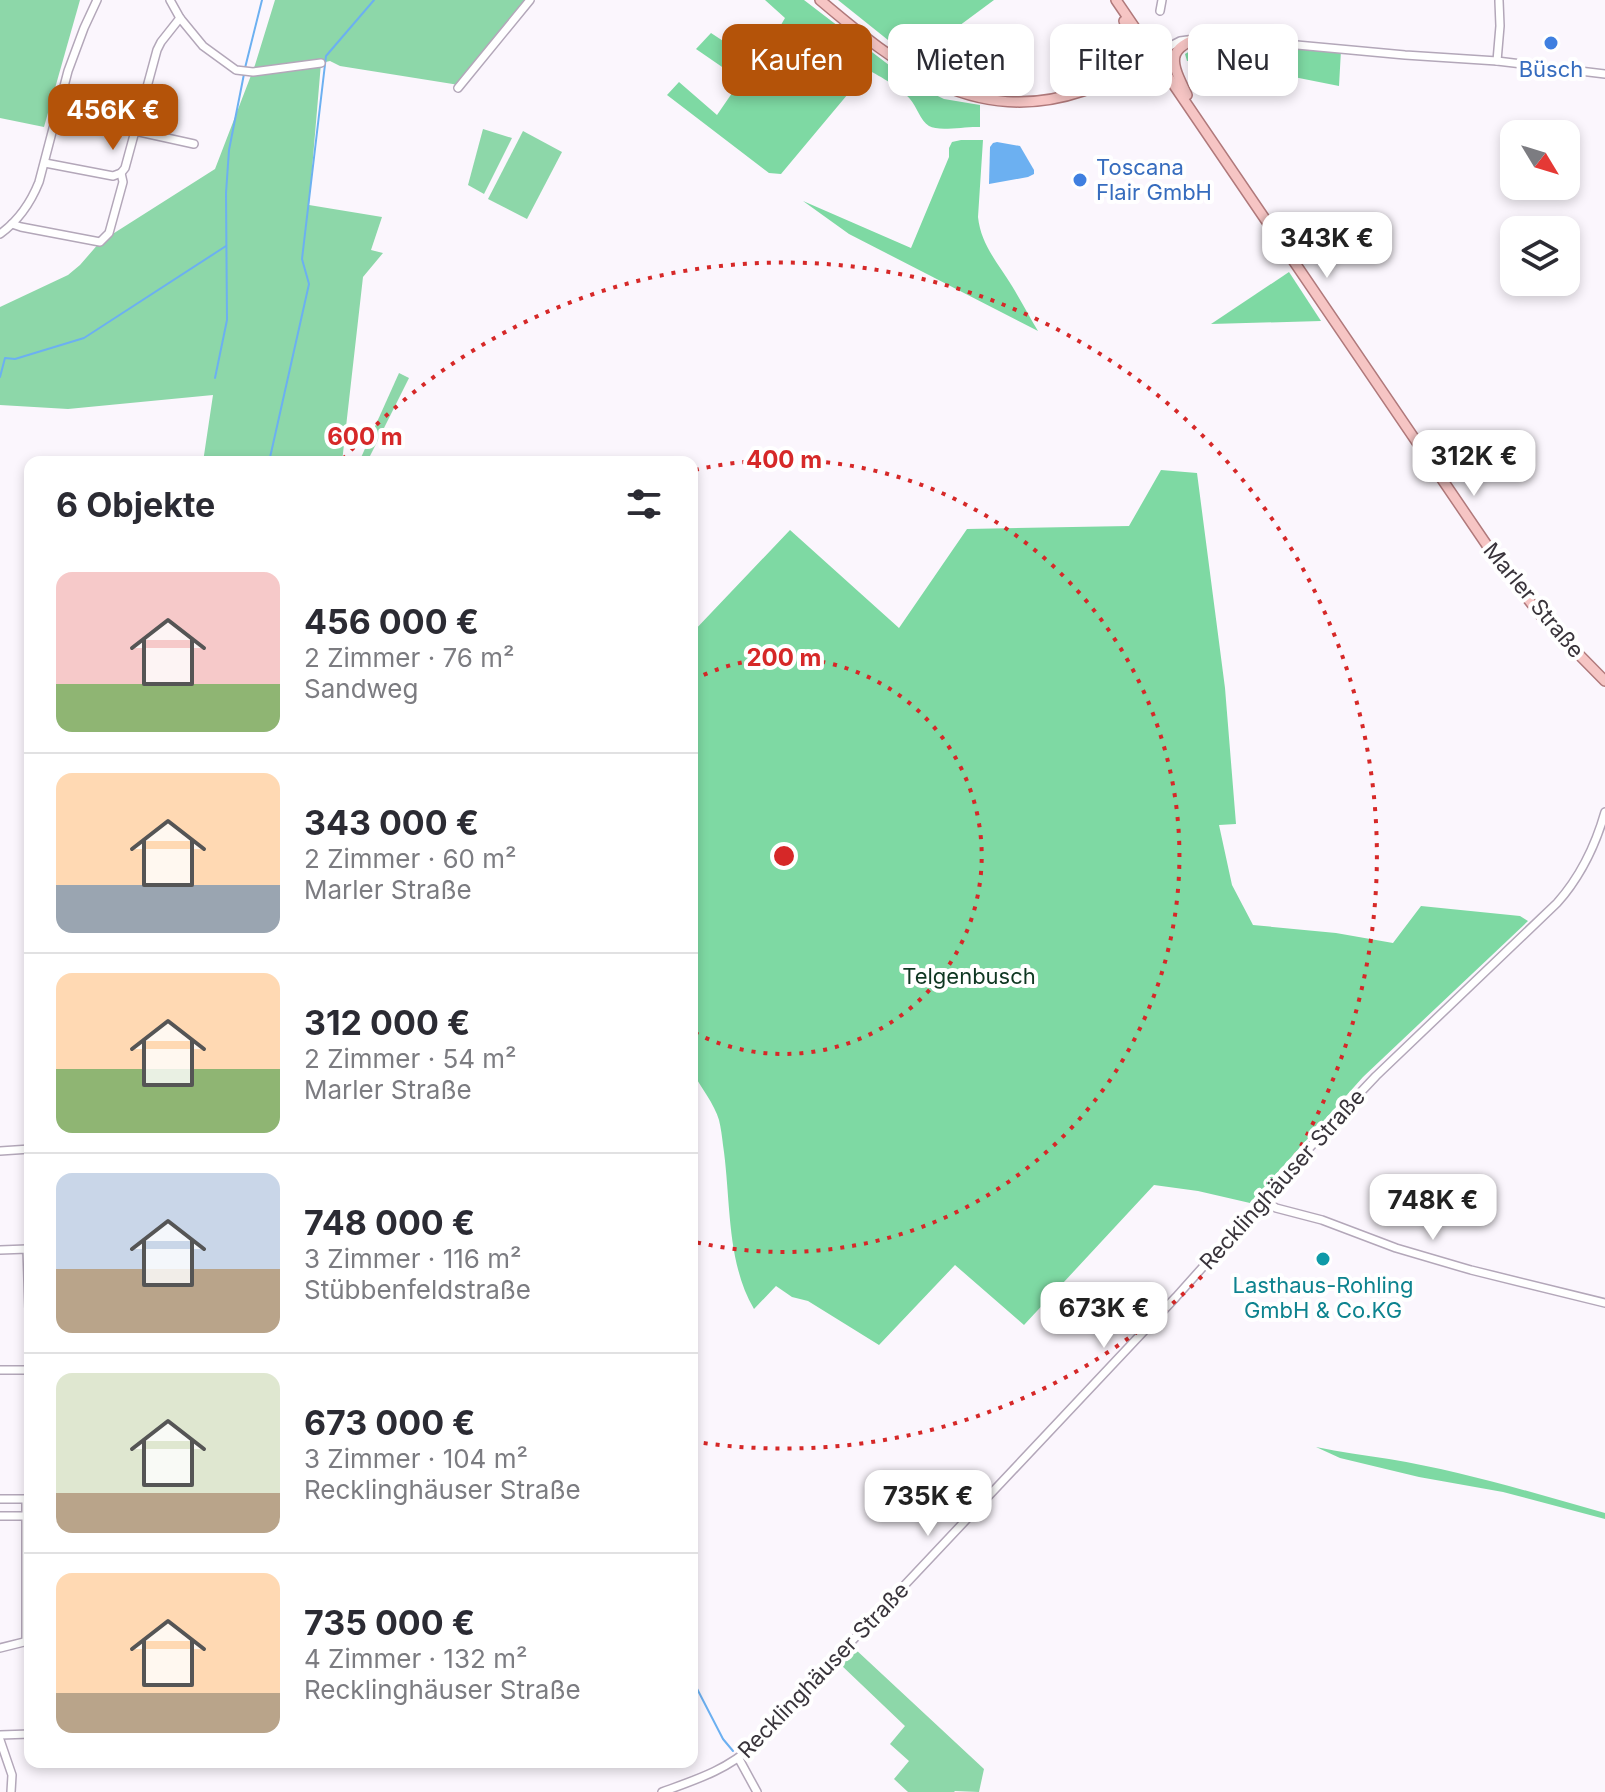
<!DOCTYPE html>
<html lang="de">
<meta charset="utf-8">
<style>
body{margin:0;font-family:Inter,sans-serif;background:#f2f2f3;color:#2b2b33;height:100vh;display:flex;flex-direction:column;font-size:30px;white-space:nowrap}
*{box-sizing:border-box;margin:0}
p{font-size:26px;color:#7c7c81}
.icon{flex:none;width:44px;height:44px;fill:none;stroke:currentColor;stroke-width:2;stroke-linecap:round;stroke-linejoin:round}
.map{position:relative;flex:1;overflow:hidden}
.details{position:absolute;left:24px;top:456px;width:674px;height:1312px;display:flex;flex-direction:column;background:#fff;border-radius:16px;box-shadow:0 4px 12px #0003}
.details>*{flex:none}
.guide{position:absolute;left:722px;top:24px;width:760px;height:72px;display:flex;gap:16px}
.needle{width:52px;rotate:128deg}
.tools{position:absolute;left:1500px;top:120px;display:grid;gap:16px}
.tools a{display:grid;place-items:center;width:80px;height:80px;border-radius:16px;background:#fff;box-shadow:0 4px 12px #0003;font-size:40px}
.price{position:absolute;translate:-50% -68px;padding:0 18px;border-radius:16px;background:#fff;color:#222;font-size:26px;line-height:52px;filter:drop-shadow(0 2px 4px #0008)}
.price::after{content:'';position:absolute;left:50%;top:48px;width:24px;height:18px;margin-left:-12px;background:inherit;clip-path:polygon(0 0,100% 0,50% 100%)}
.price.current{background:#b45309;color:#fff}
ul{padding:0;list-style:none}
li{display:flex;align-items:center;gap:24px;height:200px;padding:0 32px}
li+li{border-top:2px solid #e1e1e2}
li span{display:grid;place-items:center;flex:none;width:224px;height:160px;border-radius:16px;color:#555}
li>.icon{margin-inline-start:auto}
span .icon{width:96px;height:96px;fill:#fffc;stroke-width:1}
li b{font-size:34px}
h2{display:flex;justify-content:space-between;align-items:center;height:96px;padding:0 32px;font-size:34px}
.pill{padding:0 28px;border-radius:16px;background:#fff;box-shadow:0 4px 12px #0003;font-size:28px;line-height:72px}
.pill.current{background:#b45309;color:#fff}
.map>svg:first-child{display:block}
.green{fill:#8dd7a9}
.forest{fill:#7ed9a3}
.water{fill:#6cb0f1}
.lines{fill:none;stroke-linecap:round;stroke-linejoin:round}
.stream{stroke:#6cb0f1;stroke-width:2}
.minor-casing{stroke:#b3a7b9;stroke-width:10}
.major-casing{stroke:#b0797b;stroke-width:12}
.minor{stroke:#fff;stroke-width:7}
.major{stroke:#f6c5c4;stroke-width:9}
.ring{fill:none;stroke:#d62828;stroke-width:4;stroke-dasharray:4 8}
.shop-dot{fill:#3f7fe0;stroke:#fff;stroke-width:3}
.culture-dot{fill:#0f9aa8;stroke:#fff;stroke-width:3}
.labels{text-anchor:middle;stroke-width:8;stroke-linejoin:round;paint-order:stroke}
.shop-label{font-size:22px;fill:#366cbe;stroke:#fff}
.street-label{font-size:22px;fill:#39343b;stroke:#fff}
.park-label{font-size:22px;fill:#0f3722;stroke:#fff}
.culture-label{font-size:22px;fill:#0d838f;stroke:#fff}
.centre{fill:#d62828;stroke:#fff;stroke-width:4}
.ring-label{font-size:24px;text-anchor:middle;font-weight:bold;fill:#d62828;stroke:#fff;stroke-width:8;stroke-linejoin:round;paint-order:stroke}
</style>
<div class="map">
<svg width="1605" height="1792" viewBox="0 0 1605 1792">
<rect width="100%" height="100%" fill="#fbf6fd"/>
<g class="green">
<polygon points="0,0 80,0 44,127 0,118"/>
<polygon points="275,0 526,0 459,85 340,66 330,61 321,63 309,205 382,217 371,250 383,253 363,277 342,462 203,462 213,395 68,409 0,405 0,307 68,275 80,265 100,242 215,169 255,65"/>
<polygon points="483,129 512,138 484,194 468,185"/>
<polygon points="523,131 562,152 527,219 488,199"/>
<polygon points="399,373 409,378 367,462 359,462"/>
<polygon points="854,1648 984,1769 979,1792 955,1791 954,1792 908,1792 894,1779 909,1761 890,1744 905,1726 840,1664"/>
</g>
<g class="forest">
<path d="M765 0H804L915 85 944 99 980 105V127C966 126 939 132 929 126 920 120 917 107 910 99 902 89 880 76 868 70L781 174 769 173 667 95 679 82 717 115 741 80 696 49 711 33 758 64 785 18Z"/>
<polygon points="838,0 994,0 913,60"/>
<path d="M1252 42 1341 50 1339 86 1218 62 1187 61 1185 54C1203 42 1231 43 1252 42Z"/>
<path d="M961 140H983L978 217C981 245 998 263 1012 286 1021 301 1029 316 1038 331L849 234 803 201 911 248 949 157V148L952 142Z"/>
<polygon points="1289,272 1321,321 1211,324"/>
<path d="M1161 470 1197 473 1225 688 1236 824 1219 825 1232 885 1253 925 1336 933 1393 943 1421 906 1520 916 1528 921 1363 1077 1250 1203 1198 1191 1154 1185 1024 1325 955 1265 879 1345 808 1301 792 1297 776 1286 754 1309C726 1262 731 1198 723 1145 722 1137 721 1128 719 1120 715 1105 700 1086 692 1071V633L790 530 899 628 967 529 1129 526Z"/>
<path d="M1316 1447C1340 1452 1364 1455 1389 1459 1462 1471 1534 1493 1605 1513V1519L1503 1492 1419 1477 1340 1458Z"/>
</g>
<polygon class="water" points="997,142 1020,146 1034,170 1034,174 1028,177 989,184 990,147 993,143"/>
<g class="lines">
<g class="stream">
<polyline points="245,68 262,0"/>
<polyline points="0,377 5,358 15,359 84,338 226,246"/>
<polyline points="215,378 227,320 226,193 229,150 244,74"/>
<polyline points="269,462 309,284 302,259 326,56 374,0"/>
<polyline points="692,1679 723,1739 733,1751"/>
</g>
<defs>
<g id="minor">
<polyline points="170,0 180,18 203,46 236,70 253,72 321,63"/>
<polyline points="1160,11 1162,0"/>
<polyline points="1153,55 1180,41 1209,37 1405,55 1497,61 1605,74"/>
<polyline points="1497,61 1500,26 1499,1"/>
<polyline points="458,88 530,0"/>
<polyline points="135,131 194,144"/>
<polyline points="45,163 113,176 121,173"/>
<polyline points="12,224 21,227 100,242 109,233 123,182 121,173 125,168 157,50 161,42 180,18"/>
<path d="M0 234C18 221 31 202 39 182L68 71 84 28 97 0"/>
<polyline points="0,1151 30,1149"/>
<polyline points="1263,1199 1276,1208 1322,1220 1396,1248 1471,1270 1605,1303"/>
<polyline points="0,1250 27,1249 29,1309"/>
<polyline points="0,1370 30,1370"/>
<polyline points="0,1499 26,1499 26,1516 0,1516"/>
<polyline points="26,1516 26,1641"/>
<polyline points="0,1648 28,1641"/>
<polyline points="0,1735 30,1734"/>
<polyline points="0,1740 12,1775 11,1792"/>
<polyline points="739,1759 757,1792"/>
<path d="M662 1792C695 1780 727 1770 754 1745L1176 1297 1340 1114 1376 1076 1557 903C1581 876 1595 847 1605 812"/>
</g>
<g id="major">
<path d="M820 0C898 66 974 128 1083 91 1108 83 1130 67 1153 55"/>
<polyline points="1116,0 1497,560 1543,618 1605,681"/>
<path d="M1122 68C1140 53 1133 40 1124 21"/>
<path d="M1187 95C1171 62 1164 48 1205 36"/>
</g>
</defs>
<use href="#minor" class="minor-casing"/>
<use href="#major" class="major-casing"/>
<use href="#minor" class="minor"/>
<use href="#major" class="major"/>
</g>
<g class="ring">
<path d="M693 680A198 198 0 1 1 693 1032"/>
<path d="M695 470A396 396 0 1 1 695 1242"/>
<path d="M343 459A593 593 0 1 1 696 1442"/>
</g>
<g class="shop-dot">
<circle cx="1551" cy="43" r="8"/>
<circle cx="1080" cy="180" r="8"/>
</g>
<circle class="culture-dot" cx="1323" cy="1259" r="8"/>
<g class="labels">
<g class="shop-label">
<text x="1551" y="77">Büsch</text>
<text x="1096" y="175" text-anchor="start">Toscana<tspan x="1096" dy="25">Flair GmbH</tspan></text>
</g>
<g class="street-label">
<text transform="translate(1534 600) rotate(50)" y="8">Marler Straße</text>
<text transform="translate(1282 1179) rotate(-48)" y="8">Recklinghäuser Straße</text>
<text transform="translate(823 1670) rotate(-46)" y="8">Recklinghäuser Straße</text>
</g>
<g class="park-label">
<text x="969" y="984">Telgenbusch</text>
</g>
<g class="culture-label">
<text x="1323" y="1293">Lasthaus-Rohling<tspan x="1323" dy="25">GmbH &amp; Co.KG</tspan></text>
</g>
</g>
<circle cx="784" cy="856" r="12" class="centre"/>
<g class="ring-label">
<text x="365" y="445">600 m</text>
<text x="784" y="468">400 m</text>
<text x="784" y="666">200 m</text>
</g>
</svg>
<div class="tools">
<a><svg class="needle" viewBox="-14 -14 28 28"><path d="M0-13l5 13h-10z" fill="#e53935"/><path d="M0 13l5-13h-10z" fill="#7c7c81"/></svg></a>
<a><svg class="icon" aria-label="layers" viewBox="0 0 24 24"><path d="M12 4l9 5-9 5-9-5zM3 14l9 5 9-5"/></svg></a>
</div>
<b class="price current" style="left:113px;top:152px">456K €</b>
<b class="price" style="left:1327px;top:280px">343K €</b>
<b class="price" style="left:1474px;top:498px">312K €</b>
<b class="price" style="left:1433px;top:1242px">748K €</b>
<b class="price" style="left:1104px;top:1350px">673K €</b>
<b class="price" style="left:928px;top:1538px">735K €</b>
<div class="guide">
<a class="pill current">Kaufen</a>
<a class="pill">Mieten</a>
<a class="pill">Filter</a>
<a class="pill">Neu</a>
</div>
<section class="details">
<h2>6 Objekte<svg class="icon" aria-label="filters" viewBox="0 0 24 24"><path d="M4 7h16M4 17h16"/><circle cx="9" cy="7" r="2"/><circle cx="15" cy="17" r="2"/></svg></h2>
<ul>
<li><span style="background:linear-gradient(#f6c9c9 70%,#8fb573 0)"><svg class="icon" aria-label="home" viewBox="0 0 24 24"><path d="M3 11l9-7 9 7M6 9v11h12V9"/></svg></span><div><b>456 000 €</b><p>2 Zimmer · 76 m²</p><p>Sandweg</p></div></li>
<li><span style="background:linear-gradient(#ffd9b3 70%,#9aa5b1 0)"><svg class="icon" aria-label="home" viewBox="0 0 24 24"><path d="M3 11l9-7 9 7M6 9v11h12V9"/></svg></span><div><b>343 000 €</b><p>2 Zimmer · 60 m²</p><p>Marler Straße</p></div></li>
<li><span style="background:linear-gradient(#ffd9b3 60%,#8fb573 0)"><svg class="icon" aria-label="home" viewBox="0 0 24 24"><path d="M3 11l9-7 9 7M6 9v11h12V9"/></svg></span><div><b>312 000 €</b><p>2 Zimmer · 54 m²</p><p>Marler Straße</p></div></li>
<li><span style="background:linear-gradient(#c9d6e8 60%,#b9a48a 0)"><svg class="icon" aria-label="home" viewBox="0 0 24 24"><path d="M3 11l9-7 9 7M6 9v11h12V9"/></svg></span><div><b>748 000 €</b><p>3 Zimmer · 116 m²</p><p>Stübbenfeldstraße</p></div></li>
<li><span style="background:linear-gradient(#dfe7d0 75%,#b9a48a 0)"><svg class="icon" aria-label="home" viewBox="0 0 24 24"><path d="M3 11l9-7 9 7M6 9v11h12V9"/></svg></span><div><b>673 000 €</b><p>3 Zimmer · 104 m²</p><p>Recklinghäuser Straße</p></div></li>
<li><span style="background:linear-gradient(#ffd9b3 75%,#b9a48a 0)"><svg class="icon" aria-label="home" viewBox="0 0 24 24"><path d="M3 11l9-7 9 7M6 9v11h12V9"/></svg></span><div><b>735 000 €</b><p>4 Zimmer · 132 m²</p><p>Recklinghäuser Straße</p></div></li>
</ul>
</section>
</div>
